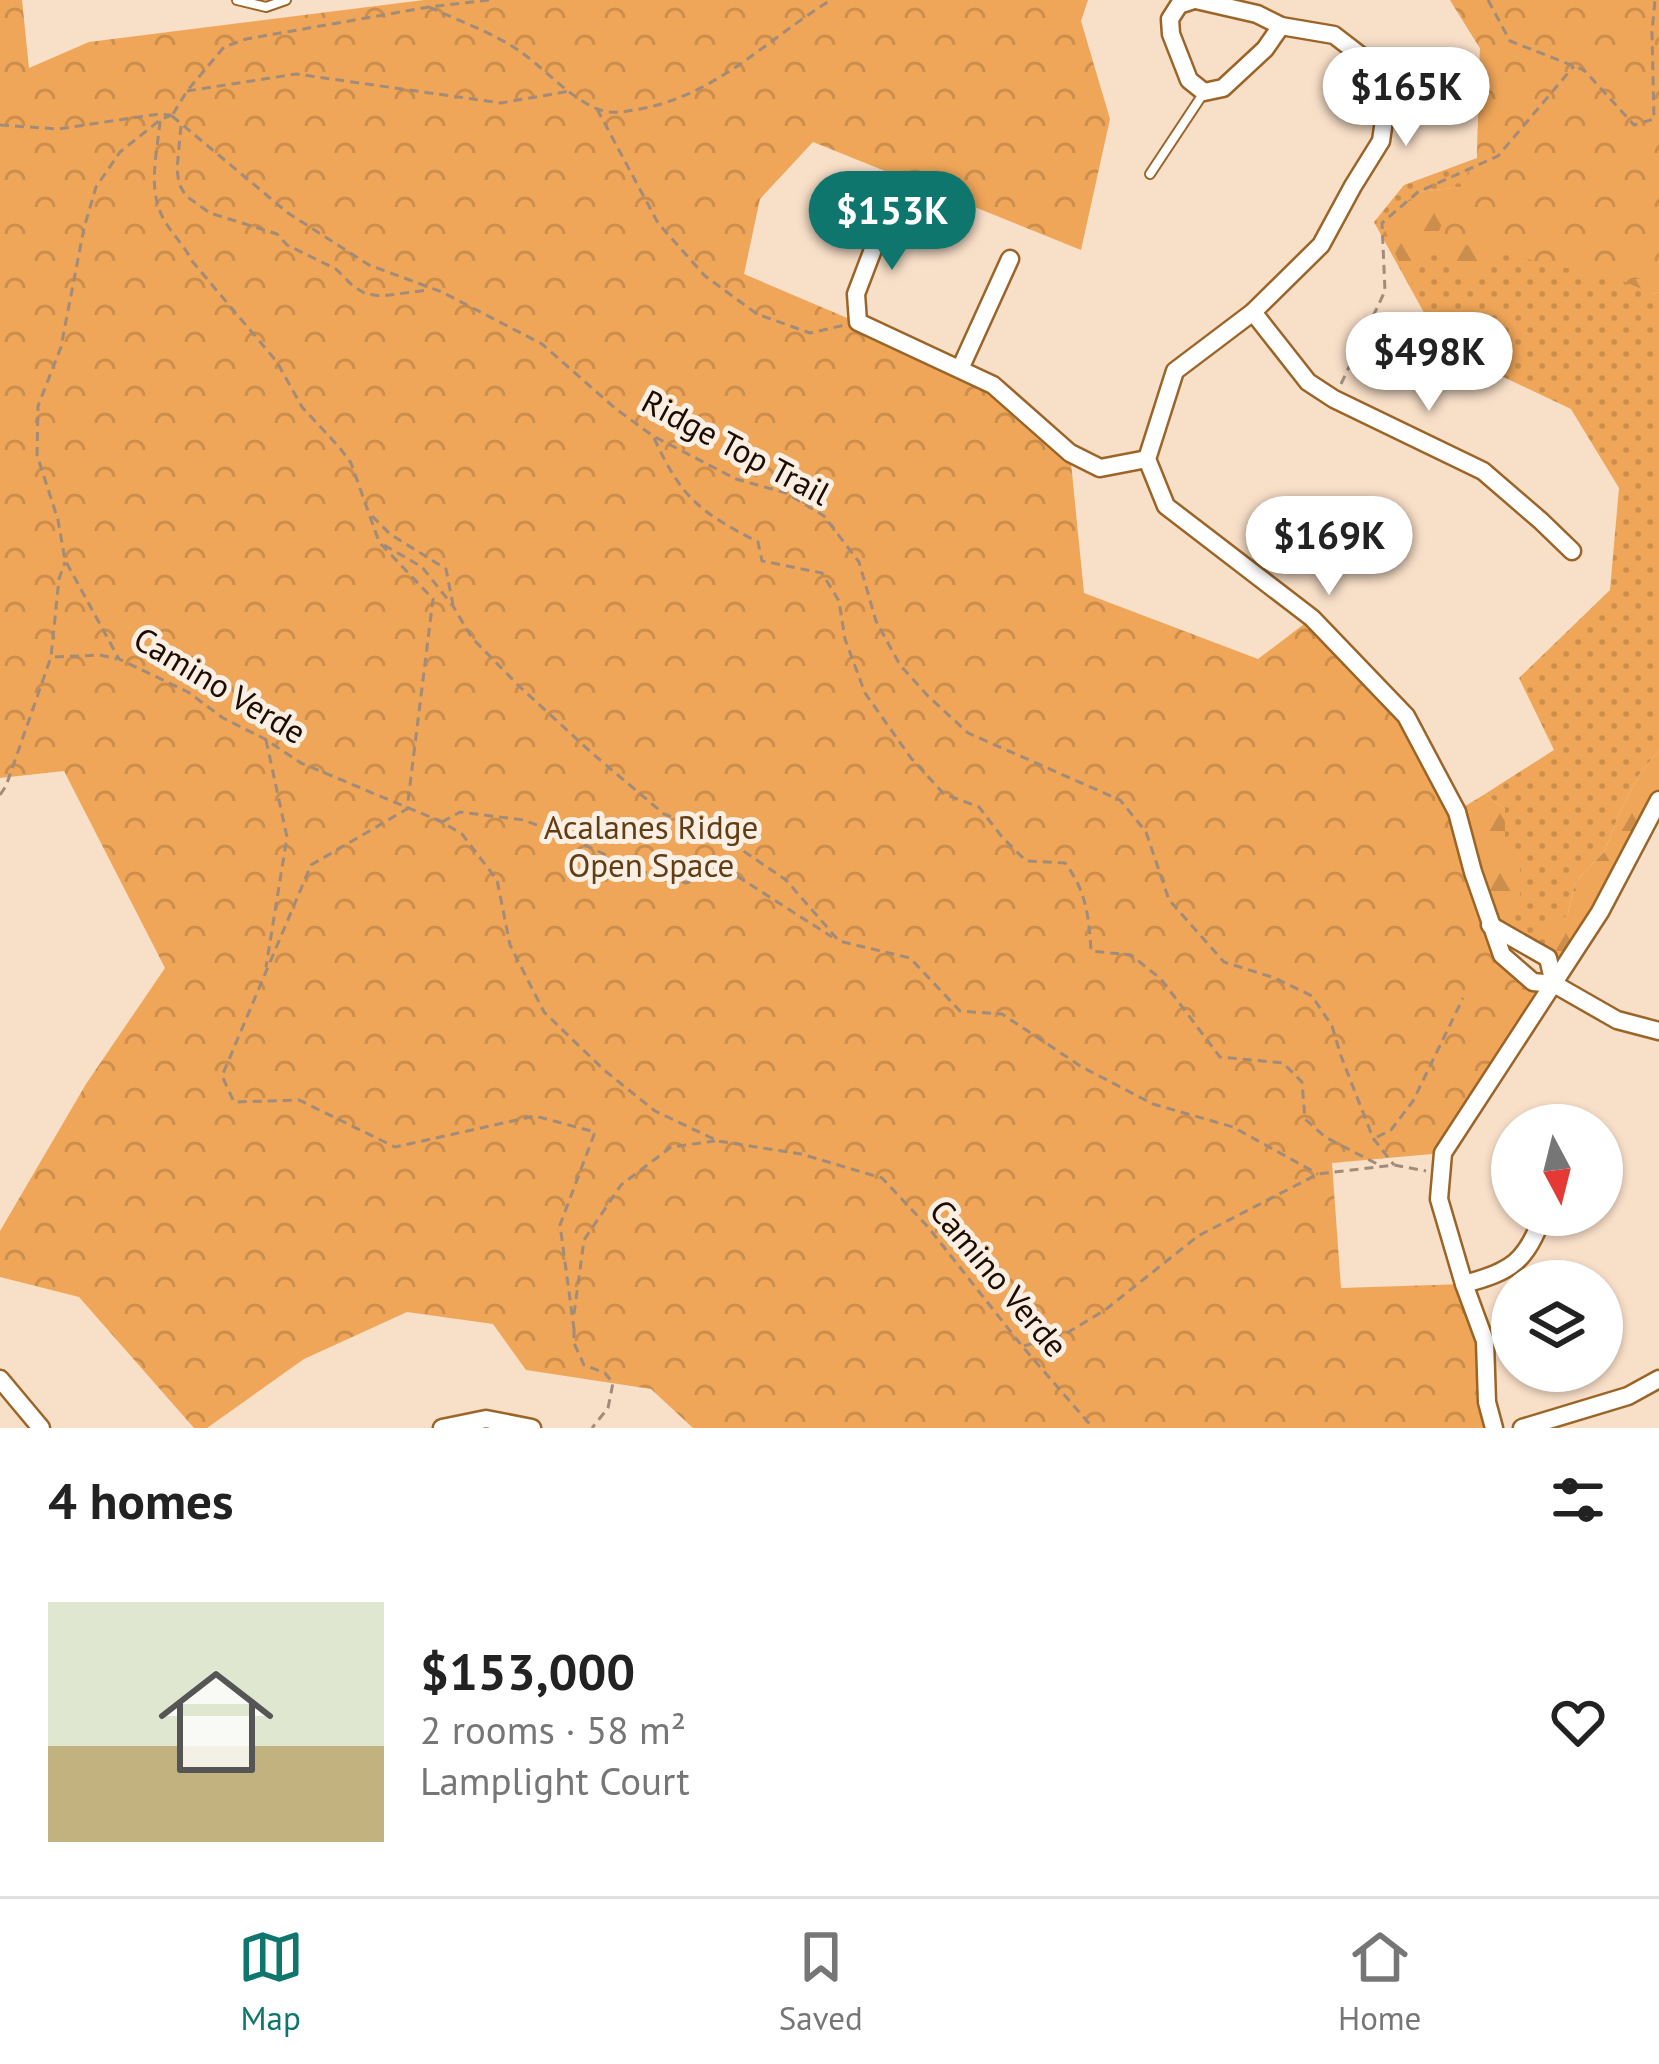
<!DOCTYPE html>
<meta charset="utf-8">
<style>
body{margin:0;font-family:"PT Sans",sans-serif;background:#f6f6f6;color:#222;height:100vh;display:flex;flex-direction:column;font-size:45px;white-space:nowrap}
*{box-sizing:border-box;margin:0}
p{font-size:39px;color:#767676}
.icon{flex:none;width:66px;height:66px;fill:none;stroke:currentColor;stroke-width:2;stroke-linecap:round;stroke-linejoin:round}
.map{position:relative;height:1428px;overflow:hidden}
.side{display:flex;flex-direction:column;background:#fff;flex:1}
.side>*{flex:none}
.needle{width:78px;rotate:173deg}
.controls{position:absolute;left:1491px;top:1104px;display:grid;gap:24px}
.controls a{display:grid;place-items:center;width:132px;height:132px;border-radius:50%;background:#fff;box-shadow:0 3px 9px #0004;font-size:60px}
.price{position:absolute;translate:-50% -102px;padding:0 27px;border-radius:42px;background:#fff;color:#222;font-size:39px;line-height:78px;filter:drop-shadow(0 3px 6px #0008)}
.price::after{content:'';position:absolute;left:50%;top:72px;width:36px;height:27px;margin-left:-18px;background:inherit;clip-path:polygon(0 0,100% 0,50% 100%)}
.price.on{background:#0f766e;color:#fff}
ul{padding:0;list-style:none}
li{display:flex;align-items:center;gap:36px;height:300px;padding:0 48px}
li+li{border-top:3px solid #e0e0e0}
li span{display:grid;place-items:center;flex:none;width:336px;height:240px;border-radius:0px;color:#555}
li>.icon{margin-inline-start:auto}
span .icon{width:144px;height:144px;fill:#fffc;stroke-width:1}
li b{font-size:51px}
h2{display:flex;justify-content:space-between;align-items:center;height:144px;padding:0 48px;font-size:51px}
.dock{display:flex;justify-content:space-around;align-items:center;height:168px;border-top:3px solid #e0e0e0;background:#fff;font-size:33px;color:#767676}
.dock a{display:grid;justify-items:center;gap:6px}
.dock .on{color:#0f766e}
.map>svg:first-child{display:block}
.grass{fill:url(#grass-dots)}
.forest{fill:url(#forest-firs)}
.park{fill:url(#park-crowns)}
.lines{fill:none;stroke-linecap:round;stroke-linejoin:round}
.lane-casing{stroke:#9c6528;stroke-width:12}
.street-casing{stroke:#9c6528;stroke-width:21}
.path{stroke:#a28c79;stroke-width:3;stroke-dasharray:9 6;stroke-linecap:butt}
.lane{stroke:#fff;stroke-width:8}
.street{stroke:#fff;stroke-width:16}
.labels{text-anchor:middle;stroke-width:10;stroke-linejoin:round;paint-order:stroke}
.street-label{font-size:33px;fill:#1d0c00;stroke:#fbefe3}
.park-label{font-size:33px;fill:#603d15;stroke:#fbefe3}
</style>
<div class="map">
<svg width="1659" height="1428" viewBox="0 0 1659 1428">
<defs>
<pattern id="grass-dots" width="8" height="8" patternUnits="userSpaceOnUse" patternTransform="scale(3)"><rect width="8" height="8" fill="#efa659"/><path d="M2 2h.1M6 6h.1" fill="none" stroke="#cc8e4c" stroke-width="1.8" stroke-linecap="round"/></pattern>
<pattern id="forest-firs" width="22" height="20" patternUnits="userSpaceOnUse" patternTransform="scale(3)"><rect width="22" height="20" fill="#efa659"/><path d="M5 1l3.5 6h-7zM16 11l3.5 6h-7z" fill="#cc8e4c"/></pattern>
<pattern id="park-crowns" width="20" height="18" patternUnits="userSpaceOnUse" patternTransform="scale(3)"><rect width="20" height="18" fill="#efa659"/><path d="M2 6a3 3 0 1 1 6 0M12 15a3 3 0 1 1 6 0" fill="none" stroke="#cc8e4c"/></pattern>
</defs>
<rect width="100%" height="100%" fill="#f8dfc8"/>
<polygon class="grass" points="1450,0 1659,0 1486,184 1419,192 1410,286 1435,238 1515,231 1612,251 1653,294 1659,292 1659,750 1639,775 1620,812 1604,852 1575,882 1568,914 1548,958 1490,925 1505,852 1505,809 1485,794 1554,750 1519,678 1610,590 1619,488 1571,409 1444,349 1374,222 1404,185 1477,158 1480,48"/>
<g class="forest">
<polygon points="1659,181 1659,292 1653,294 1623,281 1612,252 1554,265 1505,254 1469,281 1435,239 1410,287 1382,223 1418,192 1486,184"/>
<polygon points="1326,632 1406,716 1457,811 1485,794 1505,809 1505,851 1520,867 1520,902 1490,925 1502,955 1515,968 1533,982 1553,983 1548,958 1550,929 1568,914 1575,882 1604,852 1620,812 1639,775 1659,750 1659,800 1600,912 1535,1012 1485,993 1468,921 1441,854 1442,835 1426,808 1397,798 1388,755 1366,724 1357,700 1337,689 1319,672"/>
</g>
<g class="park">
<polygon points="0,0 22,0 29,68 89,42 424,0 1088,0 1081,21 1110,119 1081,250 813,142 760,199 744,274 873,329 993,385 1070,453 1084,593 1258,659 1312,618 1406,716 1457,812 1515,968 1554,984 1443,1153 1332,1163 1341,1288 1464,1284 1485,1341 1495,1428 693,1428 651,1389 526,1370 493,1324 407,1312 304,1359 207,1428 194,1428 79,1297 0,1277 0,1231 86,1084 165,968 64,771 0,778"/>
<polygon points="1450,0 1659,0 1659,276 1623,281 1435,238 1477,158 1480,48"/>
</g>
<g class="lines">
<defs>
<g id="lane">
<polyline points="237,0 266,7 286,0"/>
<polyline points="1150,174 1203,94"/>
</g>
<g id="street">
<polyline points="1194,0 1179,5 1170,19 1171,34 1189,80 1204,92 1223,88 1265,49 1281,26"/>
<polyline points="1196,0 1257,14 1281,26 1334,35 1373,65 1387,99 1381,141 1353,186 1321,245 1253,312 1175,371 1147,459 1166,506 1312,618 1406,716 1457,812 1473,872 1502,955 1533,982 1554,984 1617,1020 1659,1031"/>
<polyline points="885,218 856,294 858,322 993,385 1070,453 1100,468 1147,459"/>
<polyline points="1253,312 1308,382 1334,399 1483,471 1541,521 1572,551"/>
<polyline points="960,369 1010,259"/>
<polyline points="1490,925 1548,958 1554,984"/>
<path d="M1464 1284C1511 1272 1527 1261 1543 1215"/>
<polyline points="0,1379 41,1428"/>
<polyline points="442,1428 486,1419 532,1428"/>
<polyline points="1494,1428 1487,1402 1485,1341 1464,1284 1439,1199 1443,1153 1600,912 1659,800"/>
<polyline points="1522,1428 1628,1396 1659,1379"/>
</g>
</defs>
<use href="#lane" class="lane-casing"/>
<use href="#street" class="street-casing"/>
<g class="path">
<polyline points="1488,0 1510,41 1584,70 1634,125 1654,119 1652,32 1655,0"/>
<path d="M429 7C459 21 494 33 521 52 546 70 567 95 595 108 611 115 623 112 640 109 717 95 767 39 831 0"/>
<polyline points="187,91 296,74 501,103 570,91"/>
<polyline points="597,109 658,223 705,276 757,314 810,333 845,325"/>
<polyline points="173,114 187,91 224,47 246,39 429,7 489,0"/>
<polyline points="172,115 160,120 120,152 96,187 84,228 61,347 38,406 37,455 58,520 65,560 119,659 188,692 223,718 265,739 301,763 442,822 462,834 497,880 510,945 544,1012 604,1070 655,1111 718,1141 801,1154 882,1178 928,1227 1022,1346 1093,1428"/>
<polyline points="172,116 288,213 369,265 442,292 542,344 616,409 653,436 736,479 786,493 824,516 859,562 876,621 900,665 928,696 968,733 1120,800 1146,832 1169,900 1224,962 1275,978 1312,996 1332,1026 1341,1056 1373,1138 1394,1165"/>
<path d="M160 121C157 155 147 189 164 220 172 234 184 245 192 261L277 362 302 407 340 448 351 463 379 542 433 599 407 809 311 865 222 1076 234 1102 299 1100 395 1147 535 1116 595 1132 560 1225 574 1329"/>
<polyline points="0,125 58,129 159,114 170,115"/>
<polyline points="181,126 177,169 179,184 186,196 210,213 277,234 287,245 336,269 353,286 366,294 382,296 428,290"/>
<polyline points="1341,384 1385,291 1382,223 1418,192 1498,156 1574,66"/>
<path d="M654 438C682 499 700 512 758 542L762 561 822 573 839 601 845 639 865 693 911 758 944 794 979 807 1002 837 1026 861 1065 863C1086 890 1089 917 1091 951L1131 955 1161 979 1220 1057 1283 1063 1302 1082 1305 1119 1325 1137 1381 1166"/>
<polyline points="372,516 390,534 446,569 453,605"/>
<polyline points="384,545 422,567 453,606 472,638 520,687 593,754 664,814 720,835 786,880 839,941 910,958 960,1011 1002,1014 1082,1067 1153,1104 1233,1127 1318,1174"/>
<polyline points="55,657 100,655 117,659"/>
<polyline points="266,740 287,837 266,967"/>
<polyline points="0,795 6,786 51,657 59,579 65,562"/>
<polyline points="442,822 460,812 524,820 570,838 640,871 686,883 726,869 832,937"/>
<polyline points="1377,1137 1391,1130 1413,1101 1463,998"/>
<polyline points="574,1314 584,1240 621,1185 671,1147 715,1141"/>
<polyline points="574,1329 574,1343 584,1365 605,1373 613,1383 608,1408 592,1428"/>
<polyline points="1024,1346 1067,1333 1105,1310 1198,1236 1318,1174 1394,1165 1426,1171"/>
</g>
<use href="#lane" class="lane"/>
<use href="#street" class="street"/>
</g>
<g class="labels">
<g class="street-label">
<text transform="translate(736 447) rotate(28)" y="12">Ridge Top Trail</text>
<text transform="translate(220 685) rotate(31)" y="12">Camino Verde</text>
<text transform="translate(999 1278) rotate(50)" y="12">Camino Verde</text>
</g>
<g class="park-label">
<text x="651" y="839">Acalanes Ridge<tspan x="651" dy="38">Open Space</tspan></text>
</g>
</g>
</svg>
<div class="controls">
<a><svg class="needle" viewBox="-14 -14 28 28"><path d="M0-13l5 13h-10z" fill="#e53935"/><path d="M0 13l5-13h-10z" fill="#767676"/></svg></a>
<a><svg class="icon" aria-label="layers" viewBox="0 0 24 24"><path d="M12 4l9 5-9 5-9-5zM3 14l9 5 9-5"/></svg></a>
</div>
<b class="price" style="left:1406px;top:149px">$165K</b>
<b class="price on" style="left:892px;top:273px">$153K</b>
<b class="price" style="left:1429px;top:414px">$498K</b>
<b class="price" style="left:1329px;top:598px">$169K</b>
</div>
<section class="side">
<h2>4 homes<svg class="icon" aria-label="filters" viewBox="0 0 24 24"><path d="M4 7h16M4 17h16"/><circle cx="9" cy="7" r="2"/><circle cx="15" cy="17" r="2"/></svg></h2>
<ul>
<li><span style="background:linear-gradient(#dfe7d0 60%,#c2b280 0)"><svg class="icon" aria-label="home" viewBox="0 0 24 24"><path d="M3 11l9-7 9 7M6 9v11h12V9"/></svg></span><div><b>$153,000</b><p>2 rooms · 58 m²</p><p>Lamplight Court</p></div><svg class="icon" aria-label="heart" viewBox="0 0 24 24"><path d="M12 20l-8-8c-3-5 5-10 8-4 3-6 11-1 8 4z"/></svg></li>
</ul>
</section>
<nav class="dock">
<a class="on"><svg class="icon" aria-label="map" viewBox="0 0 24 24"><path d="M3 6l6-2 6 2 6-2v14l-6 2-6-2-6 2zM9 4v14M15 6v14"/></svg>Map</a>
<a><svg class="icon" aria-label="saved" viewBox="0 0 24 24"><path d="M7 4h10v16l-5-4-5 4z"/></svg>Saved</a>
<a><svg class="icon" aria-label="home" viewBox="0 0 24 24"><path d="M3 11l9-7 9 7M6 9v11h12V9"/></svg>Home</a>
</nav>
